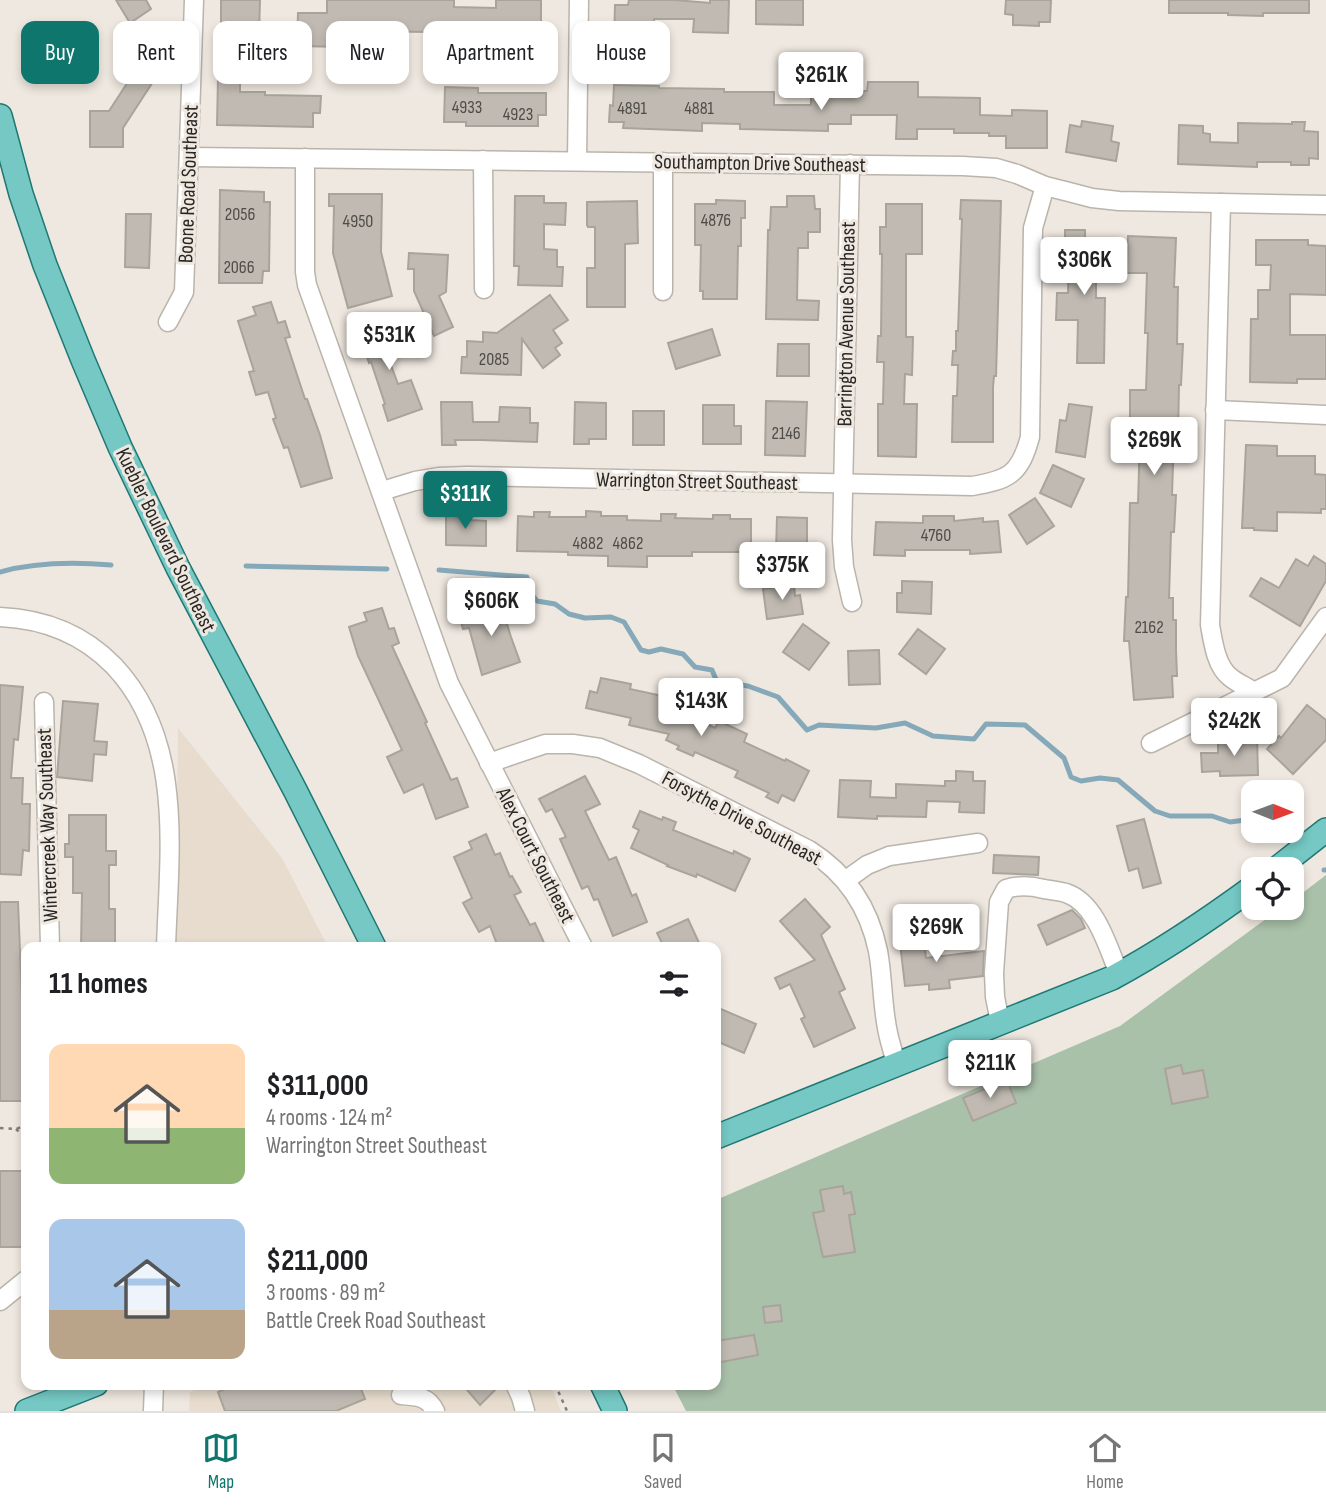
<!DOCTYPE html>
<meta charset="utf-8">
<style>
body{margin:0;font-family:"Sofia Sans Condensed",sans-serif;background:#f6f6f6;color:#202124;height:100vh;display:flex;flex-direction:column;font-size:26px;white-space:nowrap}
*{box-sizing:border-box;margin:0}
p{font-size:23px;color:#757577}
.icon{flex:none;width:38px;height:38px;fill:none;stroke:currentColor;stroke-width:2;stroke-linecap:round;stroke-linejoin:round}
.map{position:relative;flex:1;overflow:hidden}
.sheet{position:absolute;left:21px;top:942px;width:700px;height:448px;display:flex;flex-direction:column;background:#fff;border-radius:14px;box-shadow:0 4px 10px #0003}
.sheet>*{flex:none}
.guide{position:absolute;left:21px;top:21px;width:700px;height:63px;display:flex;gap:14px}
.needle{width:46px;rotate:91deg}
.fabs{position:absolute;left:1241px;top:780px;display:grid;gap:14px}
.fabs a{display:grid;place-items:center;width:63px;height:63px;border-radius:14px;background:#fff;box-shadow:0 4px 10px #0003;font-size:35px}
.price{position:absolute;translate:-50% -60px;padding:0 16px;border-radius:7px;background:#fff;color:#222;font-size:23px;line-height:46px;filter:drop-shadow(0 2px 4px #0008)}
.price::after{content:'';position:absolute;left:50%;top:42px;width:21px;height:16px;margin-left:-10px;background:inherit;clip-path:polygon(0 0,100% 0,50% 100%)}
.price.active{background:#0f766e;color:#fff}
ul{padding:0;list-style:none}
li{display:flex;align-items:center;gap:21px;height:175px;padding:0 28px}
li span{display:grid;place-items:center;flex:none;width:196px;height:140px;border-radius:14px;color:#555}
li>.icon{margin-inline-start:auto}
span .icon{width:84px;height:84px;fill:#fffc;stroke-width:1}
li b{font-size:30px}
h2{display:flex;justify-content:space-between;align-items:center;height:84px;padding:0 28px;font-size:30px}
.pill{padding:0 24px;border-radius:14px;background:#fff;box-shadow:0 4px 10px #0003;font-size:24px;line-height:63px}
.pill.active{background:#0f766e;color:#fff}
.dock{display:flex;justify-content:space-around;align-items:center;height:98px;border-top:2px solid #e0e0e0;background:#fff;font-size:19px;color:#757577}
.dock a{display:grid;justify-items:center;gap:4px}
.dock .active{color:#0f766e}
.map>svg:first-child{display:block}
.built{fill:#e7dccd}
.green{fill:#a9c0a9}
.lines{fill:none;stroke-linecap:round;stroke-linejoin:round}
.stream{stroke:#85a9b9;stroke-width:5}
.building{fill:#c0bab2;stroke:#a9a49b;stroke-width:2}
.minor-casing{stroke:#bab4ab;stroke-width:21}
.major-casing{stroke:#1f7873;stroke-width:26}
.path{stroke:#827e79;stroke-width:2.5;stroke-dasharray:3.5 5;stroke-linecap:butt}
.minor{stroke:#fff;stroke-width:18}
.major{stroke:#75c8c4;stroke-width:23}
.labels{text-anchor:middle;stroke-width:6;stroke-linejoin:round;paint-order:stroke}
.number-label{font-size:18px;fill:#4f4c48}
.street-label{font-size:21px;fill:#292724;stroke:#efe8e0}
</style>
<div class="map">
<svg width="1326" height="1411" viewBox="0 0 1326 1411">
<rect width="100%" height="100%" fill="#efe8e0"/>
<g class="built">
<polygon points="178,728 282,858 328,947 176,947"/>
<polygon points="211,1384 550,1384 561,1411 189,1411 190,1392"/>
</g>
<polygon class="green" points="1326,875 1326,1411 686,1411 672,1384 716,1384 716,1200 1120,1026 1281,908 1292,908 1292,901"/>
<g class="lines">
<g class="stream">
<polyline points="246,566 387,569"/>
<polyline points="439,570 527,577 528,590 537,601 555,604 569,614 585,618 611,617 624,622 641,650 649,652 661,649 683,654 695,667 712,670 717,682 748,686 778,697 807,730 819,725 876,728 905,723 933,736 974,739 986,724 1025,725 1064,758 1071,777 1081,781 1100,778 1118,780 1155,811 1170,816 1212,816 1230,822 1253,819"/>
<path d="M0 572C36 562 75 562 111 565"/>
<polyline points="1324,870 1326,870"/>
</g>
</g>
<g class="building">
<polygon points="116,0 146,0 151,9 130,23"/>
<polygon points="221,0 260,0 259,34 221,33"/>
<polygon points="327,0 454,0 454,7 496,8 496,0 541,0 541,26 523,26 523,41 430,39 430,32 345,31 345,47 297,46 298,13 327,13"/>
<polygon points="629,0 675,0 710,3 710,0 729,0 728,33 693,32 694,19 654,19 654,28 635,28 634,43 614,42 615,5 628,5"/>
<polygon points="756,0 803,0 803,25 756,24"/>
<polygon points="1006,0 1051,0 1050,22 1039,22 1039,26 1013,25 1013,15 1005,14"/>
<polygon points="1169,0 1309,0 1309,13 1263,13 1263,16 1228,15 1228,13 1169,13"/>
<polygon points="141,62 158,74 123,128 123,147 90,147 90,111 109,111"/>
<polygon points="218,78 240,78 240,92 265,92 265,95 321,96 320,113 313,113 313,127 217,125"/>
<polygon points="868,82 918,82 918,97 980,98 980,115 1012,116 1012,110 1047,111 1047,148 1006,148 1006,136 989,136 989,133 954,133 954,129 917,129 917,139 896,139 897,115 851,115 851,124 828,124 828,131 740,129 740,124 702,123 702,131 623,128 624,122 609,122 610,105 613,106 614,85 659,86 659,88 724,89 724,92 774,92 774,105 811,105 811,91 867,91"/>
<polygon points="445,87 478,88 478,93 546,93 546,115 538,115 538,126 466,126 466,122 444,122"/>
<polygon points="1082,121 1113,126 1111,141 1119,143 1116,161 1066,152 1070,125 1081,127"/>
<polygon points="1292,122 1305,122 1304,131 1318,132 1318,159 1309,158 1309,165 1291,165 1291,162 1257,162 1257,167 1178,164 1179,125 1203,126 1203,133 1210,134 1210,142 1238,143 1238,123 1292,124"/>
<polygon points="220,190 264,192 264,202 270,202 269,271 263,271 262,283 219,283"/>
<polygon points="329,194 382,194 381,252 392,296 348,308 333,253 334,206 329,206"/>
<polygon points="515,196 544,196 544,203 566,203 565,225 544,224 544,249 557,250 557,267 563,267 562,286 518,285 519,266 514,266"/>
<polygon points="787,196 814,196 815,209 820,209 820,232 808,232 808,248 798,248 797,300 819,301 818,320 766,319 768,230 770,230 771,207 787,207"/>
<polygon points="716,200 745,201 745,218 741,218 741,246 738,246 737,299 703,299 703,291 700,291 701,245 695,245 695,204 716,204"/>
<polygon points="961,200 1001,201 996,376 994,376 993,387 993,442 952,442 953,396 957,396 958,365 952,365 953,351 956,351 956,331 958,331 962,219 960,219"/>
<polygon points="637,201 638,243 625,244 625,307 587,307 587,268 595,268 595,227 588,227 587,225 587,202"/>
<polygon points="886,204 922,204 922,254 906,254 906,337 913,337 912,375 905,374 904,404 917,404 916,457 878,456 878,404 883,404 884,362 877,362 878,336 881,336 882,254 880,254 880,227 886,227"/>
<polygon points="126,214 151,214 149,268 125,267"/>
<polygon points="1065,230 1085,230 1085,238 1101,239 1100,260 1096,260 1096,298 1105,298 1104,363 1077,363 1078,320 1056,320 1057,293 1068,293 1069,247 1065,247"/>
<polygon points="1128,236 1176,238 1174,287 1178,287 1177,344 1183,344 1181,385 1179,385 1178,436 1174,436 1172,495 1176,495 1174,532 1171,532 1169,598 1173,598 1173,620 1176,620 1176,650 1177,676 1172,676 1173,697 1134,700 1129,641 1124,641 1126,597 1128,597 1130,503 1138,503 1140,436 1138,436 1138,428 1130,428 1130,390 1146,390 1148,333 1145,333 1147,273 1127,273"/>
<polygon points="1256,240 1308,240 1308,245 1326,246 1326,295 1290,294 1290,335 1326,335 1326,379 1297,379 1297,383 1250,382 1251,319 1258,319 1258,290 1270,290 1271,265 1256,265"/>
<polygon points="409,253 448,255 446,292 439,296 453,327 434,336 414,291 414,269 408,269"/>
<polygon points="550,295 568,320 553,330 562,343 555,348 560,355 543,368 522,339 521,375 461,373 462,357 467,357 467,341 483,342 483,332 497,333"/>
<polygon points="271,302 278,323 285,321 290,337 285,338 305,399 307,399 320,435 332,478 301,487 288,447 284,448 273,419 276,418 268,392 256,395 249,372 254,371 238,321 256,315 253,307"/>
<polygon points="392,323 401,353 388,357 398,384 411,380 422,409 388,421 383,405 385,404 371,362 369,363 359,332"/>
<polygon points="712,329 720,355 676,369 668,343"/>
<polygon points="778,344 809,344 809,376 777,376"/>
<polygon points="766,401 807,402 805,456 765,455"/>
<polygon points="441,402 472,402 473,422 499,422 500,407 530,408 530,423 538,423 537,442 480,440 455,440 456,445 442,445"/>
<polygon points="575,402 606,403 606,439 589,439 589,444 574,444"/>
<polygon points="1069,404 1092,407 1085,457 1056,452 1060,420 1066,421"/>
<polygon points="703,405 734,405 734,426 741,426 741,444 703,444"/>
<rect x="633" y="411" width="31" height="34"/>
<polygon points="1246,445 1277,446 1277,456 1315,456 1315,474 1326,475 1326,509 1321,509 1321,513 1277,512 1277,531 1254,530 1254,528 1242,528"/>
<polygon points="1053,465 1084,479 1071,507 1040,493"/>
<polygon points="1035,498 1054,526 1027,544 1009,515"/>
<polygon points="586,511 601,512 601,516 627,516 627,520 661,521 661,514 676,514 675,518 713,519 713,515 730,515 730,519 751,519 751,552 692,552 692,556 647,556 647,567 608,566 608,556 568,555 568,552 517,551 518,516 534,517 534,512 550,512 549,517 586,517"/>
<polygon points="446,514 471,514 471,520 486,521 486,546 446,545"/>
<polygon points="923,516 954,516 954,521 983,518 983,522 998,521 1001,552 970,554 970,550 905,550 905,556 874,555 876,522 923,523"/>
<polygon points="777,517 807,518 807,551 776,550"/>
<polygon points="1314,556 1326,564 1326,581 1300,626 1250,596 1261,578 1279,588 1296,559 1308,566"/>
<polygon points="902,581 932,582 931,614 897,612 897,593 902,593"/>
<polygon points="794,584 795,596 800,595 803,614 767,619 763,589"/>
<polygon points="500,602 511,637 520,662 482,675 469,628 463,629 459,614"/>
<polygon points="382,608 389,629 394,628 399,643 392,646 427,722 425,723 451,780 457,778 468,807 436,819 423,784 404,793 387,757 402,750 358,656 349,627 367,621 364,613"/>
<polygon points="803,624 829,643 809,670 783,652"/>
<polygon points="918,629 945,649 926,674 899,654"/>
<polygon points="879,650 880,684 849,685 848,651"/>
<polygon points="601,678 631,684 630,689 667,697 665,704 715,728 719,721 747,734 744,742 785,761 786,759 809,771 794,801 782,795 778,803 766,797 769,793 735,777 738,771 695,752 693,756 677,749 679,746 666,740 669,734 629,725 631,718 586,708 590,691 597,693"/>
<polygon points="0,685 23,687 18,740 14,739 11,778 23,778 22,804 30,804 29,851 23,850 21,875 0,874"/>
<polygon points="63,701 98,704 94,741 107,742 106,755 94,754 92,781 57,777"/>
<polygon points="1307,705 1326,720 1326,740 1293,774 1267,749 1279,736 1281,738"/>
<polygon points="1233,736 1257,736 1258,775 1220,776 1220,771 1202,772 1201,753 1218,753 1218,742 1234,742"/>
<polygon points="956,771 973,772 973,781 985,781 984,813 959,812 960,802 927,801 926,817 877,816 877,819 838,817 840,780 871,781 870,797 896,798 896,784 945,786 945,781 956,781"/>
<polygon points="585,776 600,804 585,811 609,860 616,857 632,896 636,894 647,922 613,936 598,899 594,900 588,886 582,889 560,839 566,837 552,809 546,812 539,799"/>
<polygon points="640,811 662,820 663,817 676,822 673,830 733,854 734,851 750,859 735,891 697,874 696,877 667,866 668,865 631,848 639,830 633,827"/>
<polygon points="69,815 106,815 106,851 116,851 116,865 109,865 109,909 115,909 115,947 81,947 82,893 73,893 73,857 65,857 65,844 69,844"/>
<polygon points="1144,819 1161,883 1143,888 1138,868 1129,871 1117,826"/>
<polygon points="486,834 495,855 500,853 510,877 512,876 521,892 514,895 530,925 535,923 546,947 498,947 490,926 479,932 463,903 472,898 454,857 472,849 469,842"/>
<polygon points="994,855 1039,857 1038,875 993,873"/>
<polygon points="805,899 830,927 821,935 845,989 839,992 855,1028 814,1047 801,1019 805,1017 790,984 780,989 775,978 815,960 780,921"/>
<polygon points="0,902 18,902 22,1000 26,1000 26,1101 0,1101"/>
<polygon points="1072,910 1081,919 1085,928 1047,945 1038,925"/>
<polygon points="688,919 701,947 664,947 657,933"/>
<polygon points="920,930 921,940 924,940 926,958 984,951 983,976 949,980 950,988 929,990 929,984 905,986 900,943 902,943 900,931"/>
<polygon points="716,1007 756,1024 744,1053 716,1041"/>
<polygon points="1181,1065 1183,1074 1203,1070 1208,1097 1172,1104 1165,1069"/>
<polygon points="1007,1080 1016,1103 973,1121 963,1098"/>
<polygon points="0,1171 26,1171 26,1192 24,1192 24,1228 26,1228 26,1247 0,1247"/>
<polygon points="843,1186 844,1194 851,1192 855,1214 849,1215 855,1252 823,1257 813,1213 824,1211 820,1190"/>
<polygon points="780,1305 782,1321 765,1323 763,1307"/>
<polygon points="754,1335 758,1355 716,1363 716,1341"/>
<polygon points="237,1384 359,1384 365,1399 336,1411 225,1411 218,1392"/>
<polygon points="462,1384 501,1384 480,1405"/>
</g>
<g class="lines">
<defs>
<g id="minor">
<polyline points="189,157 963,166 996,168 1017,174 1045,186 1069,192 1092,198 1119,201 1326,205"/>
<polyline points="305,158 305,272 307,285 449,683 583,947"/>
<polyline points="483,160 484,289"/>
<polyline points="577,161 579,0"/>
<polyline points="850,164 842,540 844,567 852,602"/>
<path d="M1221 203 1210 625C1213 642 1216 666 1230 677 1237 683 1247 687 1254 692"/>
<polyline points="663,291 663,162"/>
<polyline points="168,322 184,292 194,0"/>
<polyline points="1215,410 1326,415"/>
<path d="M382 491 415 481 439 477 467 476 972 486C1009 480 1020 474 1030 437L1033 228 1045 186"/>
<path d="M0 617C45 619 83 634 114 666 185 741 169 852 166 947"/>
<polyline points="44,702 50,947"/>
<polyline points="1151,743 1282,678 1326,617"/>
<path d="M489 763 545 744H573L600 748 639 764 809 850C847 874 869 907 878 951 883 978 882 1006 888 1033 890 1043 894 1054 896 1065"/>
<polyline points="846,880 867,865 889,856 978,843"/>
<path d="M1000 1022 995 997 994 973 999 902 1006 889C1018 885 1032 886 1044 889 1051 890 1059 891 1066 893 1096 903 1108 947 1119 974"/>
<polyline points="0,1301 26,1280"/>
<polyline points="515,1384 521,1397 525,1411"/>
<path d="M401 1395C416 1396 428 1396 435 1411"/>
<polyline points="153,1411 154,1384"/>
</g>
<g id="major">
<polyline points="0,116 21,194 45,265 83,360 120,447 178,568 295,790 374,947"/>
<polyline points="1275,870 1326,830"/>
<path d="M716 1137 1112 978C1162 951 1208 920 1253 887"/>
<polyline points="602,1384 615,1411"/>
<polyline points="27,1411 96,1384"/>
</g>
</defs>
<use href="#minor" class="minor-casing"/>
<use href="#major" class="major-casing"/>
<g class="path">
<polyline points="0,1128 16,1129 26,1125"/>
<polyline points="16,1129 26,1138"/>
<polyline points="555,1384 567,1411"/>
</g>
<use href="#minor" class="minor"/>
<use href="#major" class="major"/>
</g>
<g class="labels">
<g class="number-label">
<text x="467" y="113">4933</text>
<text x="632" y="114">4891</text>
<text x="699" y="114">4881</text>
<text x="518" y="120">4923</text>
<text x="240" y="220">2056</text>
<text x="716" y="226">4876</text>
<text x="358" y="227">4950</text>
<text x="239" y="273">2066</text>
<text x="494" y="365">2085</text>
<text x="786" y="439">2146</text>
<text x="936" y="541">4760</text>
<text x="588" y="549">4882</text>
<text x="628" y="549">4862</text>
<text x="1149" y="633">2162</text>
</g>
<g class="street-label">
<text transform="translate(760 163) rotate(1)" y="7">Southampton Drive Southeast</text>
<text transform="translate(188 184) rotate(-88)" y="7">Boone Road Southeast</text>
<text transform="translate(846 324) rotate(-89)" y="7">Barrington Avenue Southeast</text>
<text transform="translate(697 481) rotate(1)" y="7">Warrington Street Southeast</text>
<text transform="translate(166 540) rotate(64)" y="7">Kuebler Boulevard Southeast</text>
<text transform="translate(742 818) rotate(28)" y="7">Forsythe Drive Southeast</text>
<text transform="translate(47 825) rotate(-92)" y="7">Wintercreek Way Southeast</text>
<text transform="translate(536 855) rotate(63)" y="7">Alex Court Southeast</text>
</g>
</g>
</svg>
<div class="fabs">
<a><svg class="needle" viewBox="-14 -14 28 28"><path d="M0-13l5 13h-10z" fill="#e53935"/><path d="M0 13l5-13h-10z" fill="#757577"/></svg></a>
<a><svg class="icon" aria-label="locate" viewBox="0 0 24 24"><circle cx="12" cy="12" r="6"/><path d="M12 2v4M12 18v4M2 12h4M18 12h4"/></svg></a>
</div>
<b class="price" style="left:821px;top:112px">$261K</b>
<b class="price" style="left:1084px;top:297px">$306K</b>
<b class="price" style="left:389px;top:372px">$531K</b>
<b class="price" style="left:1154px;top:477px">$269K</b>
<b class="price active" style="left:465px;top:531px">$311K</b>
<b class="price" style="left:782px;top:602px">$375K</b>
<b class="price" style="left:491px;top:638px">$606K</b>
<b class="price" style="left:701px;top:738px">$143K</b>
<b class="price" style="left:1234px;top:758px">$242K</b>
<b class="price" style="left:936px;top:964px">$269K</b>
<b class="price" style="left:990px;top:1100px">$211K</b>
<div class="guide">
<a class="pill active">Buy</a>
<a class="pill">Rent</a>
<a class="pill">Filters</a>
<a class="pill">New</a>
<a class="pill">Apartment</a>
<a class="pill">House</a>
</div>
<section class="sheet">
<h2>11 homes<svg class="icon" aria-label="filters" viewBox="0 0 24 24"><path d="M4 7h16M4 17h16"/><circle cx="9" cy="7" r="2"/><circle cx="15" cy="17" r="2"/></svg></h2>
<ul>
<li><span style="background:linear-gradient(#ffd9b3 60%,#8fb573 0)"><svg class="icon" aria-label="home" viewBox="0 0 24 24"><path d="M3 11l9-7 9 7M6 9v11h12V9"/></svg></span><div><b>$311,000</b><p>4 rooms · 124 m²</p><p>Warrington Street Southeast</p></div></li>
<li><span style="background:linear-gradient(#a9c7e8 65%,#b9a48a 0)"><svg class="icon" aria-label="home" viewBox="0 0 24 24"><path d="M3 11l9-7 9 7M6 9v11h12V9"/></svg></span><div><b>$211,000</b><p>3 rooms · 89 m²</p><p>Battle Creek Road Southeast</p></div></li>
</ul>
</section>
</div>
<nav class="dock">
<a class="active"><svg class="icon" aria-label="map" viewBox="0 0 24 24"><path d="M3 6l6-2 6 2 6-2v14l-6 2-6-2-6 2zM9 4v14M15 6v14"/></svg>Map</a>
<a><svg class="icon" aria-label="saved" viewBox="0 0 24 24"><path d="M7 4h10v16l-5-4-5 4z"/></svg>Saved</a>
<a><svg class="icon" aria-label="home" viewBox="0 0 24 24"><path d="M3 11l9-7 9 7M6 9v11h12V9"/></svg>Home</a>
</nav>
